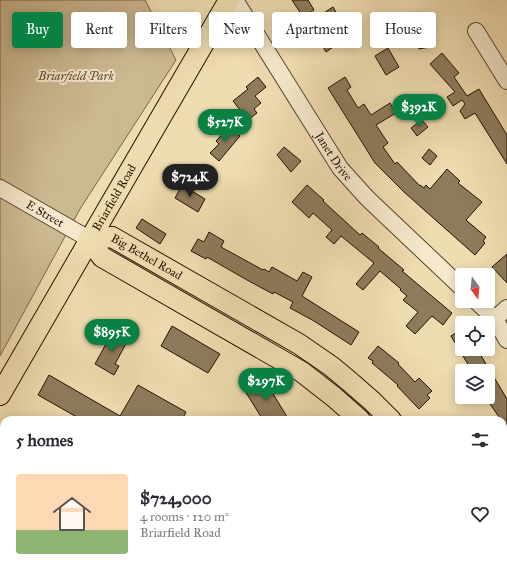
<!DOCTYPE html>
<meta charset="utf-8">
<style>
body{margin:0;font-family:"IM FELL Great Primer",serif;background:#f7f7f7;color:#2b2b33;height:100vh;display:flex;flex-direction:column;font-size:15px;white-space:nowrap}
*{box-sizing:border-box;margin:0}
p{font-size:13px;color:#7c7c81}
.icon{flex:none;width:22px;height:22px;fill:none;stroke:currentColor;stroke-width:2;stroke-linecap:round;stroke-linejoin:round}
.map{position:relative;flex:1;overflow:hidden}
.details{position:absolute;left:0px;top:416px;width:507px;height:156px;display:flex;flex-direction:column;background:#fff;border-radius:12px 12px 0 0;box-shadow:0 2px 10px #0003}
.details>*{flex:none}
.hud{position:absolute;left:12px;top:12px;width:483px;height:36px;display:flex;gap:8px}
.needle{width:26px;rotate:165deg}
.fabs{position:absolute;left:455px;top:268px;display:grid;gap:8px}
.fabs a{display:grid;place-items:center;width:40px;height:40px;border-radius:4px;background:#fff;box-shadow:0 2px 10px #0003;font-size:20px}
.price{position:absolute;translate:-50% -34px;padding:0 9px;border-radius:14px;background:#0b8043;color:#fff;font-size:13px;line-height:26px;filter:drop-shadow(0 1px 2px #0008)}
.price::after{content:'';position:absolute;left:50%;top:24px;width:12px;height:9px;margin-left:-6px;background:inherit;clip-path:polygon(0 0,100% 0,50% 100%)}
.price.selected{background:#222;color:#fff}
ul{padding:0;list-style:none}
li{display:flex;align-items:center;gap:12px;height:100px;padding:0 16px}
li+li{border-top:1px solid #e1e1e2}
li span{display:grid;place-items:center;flex:none;width:112px;height:80px;border-radius:4px;color:#555}
li>.icon{margin-inline-start:auto}
span .icon{width:48px;height:48px;fill:#fffc;stroke-width:1}
li b{font-size:17px}
h2{display:flex;justify-content:space-between;align-items:center;height:48px;padding:0 16px;font-size:17px}
.chip{padding:0 14px;border-radius:4px;background:#fff;box-shadow:0 2px 10px #0003;font-size:14px;line-height:36px}
.chip.selected{background:#0b8043;color:#fff}
.map>svg:first-child{display:block}
.green{fill:#ccb992;stroke:#786549}
.building{fill:#8e7b5c;stroke:#241100}
.lines{fill:none;stroke-linecap:round;stroke-linejoin:round}
.minor-casing{stroke:#57442c;stroke-width:18}
.major-casing{stroke:#241100;stroke-width:22}
.minor{stroke:#f5e8cc;stroke-width:16}
.major{stroke:#efdcb0;stroke-width:20}
.labels{text-anchor:middle;stroke-width:4;stroke-linejoin:round;paint-order:stroke}
.park-label{font-size:12px;font-style:italic;fill:#5f4c33;stroke:#f5e8cc}
.street-label{font-size:12px;fill:#241100;stroke:#f5e8cc}
</style>
<div class="map">
<svg width="507" height="572" viewBox="0 0 507 572">
<rect width="100%" height="100%" fill="#efdcb0"/>
<filter id="stains"><feTurbulence type="fractalNoise" baseFrequency=".005" numOctaves="4"/><feColorMatrix values="0 0 0 0 .2 0 0 0 0 .09 0 0 0 0 .02 0 0 0 .5 -.17"/></filter>
<radialGradient id="worn" r=".72"><stop offset=".6" stop-color="#630" stop-opacity="0"/><stop offset="1" stop-color="#630" stop-opacity=".3"/></radialGradient>
<polygon class="green" points="0,0 145,0 176,60 80,209 0,356"/>
<g class="building">
<polygon points="292,0 308,0 314,10 303,17"/>
<polygon points="333,7 340,19 339,20 349,36 326,52 316,34 326,28 319,16"/>
<polygon points="431,23 435,46 419,49 415,25"/>
<polygon points="388,48 399,67 386,75 375,56"/>
<polygon points="442,53 459,73 454,77 467,96 479,89 507,135 507,164 475,113 465,119 460,111 465,104 462,100 453,106 447,97 455,92 430,64"/>
<polygon points="258,77 266,87 255,96 261,103 254,109 257,113 248,120 233,101 248,89 246,87"/>
<polygon points="345,77 351,87 347,90 358,108 364,104 371,115 390,103 396,113 376,125 388,143 383,147 395,164 397,162 420,186 420,185 424,188 426,185 430,189 447,169 460,181 458,183 482,202 466,220 486,237 483,241 485,243 475,255 404,192 375,163 328,88"/>
<polygon points="422,120 428,127 417,136 411,128"/>
<polygon points="229,127 240,136 219,161 210,153 219,144 216,141"/>
<polygon points="284,147 301,161 291,172 277,155"/>
<polygon points="429,149 437,156 430,165 422,158"/>
<polygon points="182,185 205,199 198,212 175,198"/>
<polygon points="307,185 324,200 323,201 360,235 362,233 379,247 378,248 404,270 402,271 452,313 443,325 432,316 415,334 406,326 418,312 403,300 407,296 400,290 401,289 380,271 363,290 356,284 374,263 341,236 334,244 326,237 332,230 313,213 309,218 292,202"/>
<polygon points="142,219 166,234 160,244 136,228"/>
<polygon points="209,232 224,241 221,247 263,270 264,269 269,272 272,267 297,281 303,272 312,277 302,296 359,332 351,345 314,321 290,308 293,302 274,292 273,294 247,280 207,257 206,259 191,251 198,239 204,242"/>
<polygon points="507,254 507,283 492,267"/>
<polygon points="172,326 220,354 208,373 161,346"/>
<polygon points="462,329 462,349 477,349 507,399 507,429 503,423 503,420 499,417 488,401 488,371 472,371 451,336"/>
<polygon points="113,331 128,340 115,364 119,366 114,375 95,364"/>
<polygon points="378,346 399,363 398,364 415,382 419,378 432,391 427,395 430,398 419,409 397,386 398,385 372,363 373,361 368,358"/>
<polygon points="49,375 120,416 138,385 186,412 182,420 82,420 38,395"/>
<polygon points="264,379 289,420 263,420 245,391"/>
</g>
<g class="lines">
<defs>
<g id="minor">
<path id="s1" d="M235 0 340 168 367 198 462 288"/>
<polyline points="476,31 507,81"/>
<path id="s2" d="M0 188 89 239"/>
<polyline points="476,301 495,319 507,340"/>
<polyline points="495,319 507,308"/>
</g>
<g id="major">
<path id="s3" d="M89 239 112 237 299 344 331 366 349 381 372 401 391 420"/>
<polyline points="89,239 102,257 302,372 334,397 360,420"/>
<path id="s4" d="M0 395 104 215 229 0"/>
<polyline points="473,568 476,572"/>
<polyline points="493,568 495,572"/>
</g>
</defs>
<use href="#minor" class="minor-casing"/>
<use href="#major" class="major-casing"/>
<use href="#minor" class="minor"/>
<use href="#major" class="major"/>
</g>
<g class="labels">
<g class="park-label">
<text x="76" y="80">Briarfield Park</text>
</g>
<g class="street-label">
<text dy="4" stroke="none"><textPath href="#s1" startOffset="185">Janet Drive</textPath></text>
<text dy="4" stroke="none"><textPath href="#s4" startOffset="228">Briarfield Road</textPath></text>
<text dy="4" stroke="none"><textPath href="#s2" startOffset="52">E Street</textPath></text>
<text dy="4" stroke="none"><textPath href="#s3" startOffset="63">Big Bethel Road</textPath></text>
</g>
</g>
<rect width="100%" height="100%" filter="url(#stains)"/>
<rect width="100%" height="100%" fill="url(#worn)"/>
</svg>
<div class="fabs">
<a><svg class="needle" viewBox="-14 -14 28 28"><path d="M0-13l5 13h-10z" fill="#e53935"/><path d="M0 13l5-13h-10z" fill="#7c7c81"/></svg></a>
<a><svg class="icon" aria-label="locate" viewBox="0 0 24 24"><circle cx="12" cy="12" r="6"/><path d="M12 2v4M12 18v4M2 12h4M18 12h4"/></svg></a>
<a><svg class="icon" aria-label="layers" viewBox="0 0 24 24"><path d="M12 4l9 5-9 5-9-5zM3 14l9 5 9-5"/></svg></a>
</div>
<b class="price" style="left:419px;top:128px">$392K</b>
<b class="price" style="left:225px;top:143px">$527K</b>
<b class="price selected" style="left:190px;top:198px">$724K</b>
<b class="price" style="left:112px;top:353px">$895K</b>
<b class="price" style="left:266px;top:402px">$297K</b>
<div class="hud">
<a class="chip selected">Buy</a>
<a class="chip">Rent</a>
<a class="chip">Filters</a>
<a class="chip">New</a>
<a class="chip">Apartment</a>
<a class="chip">House</a>
</div>
<section class="details">
<h2>5 homes<svg class="icon" aria-label="filters" viewBox="0 0 24 24"><path d="M4 7h16M4 17h16"/><circle cx="9" cy="7" r="2"/><circle cx="15" cy="17" r="2"/></svg></h2>
<ul>
<li><span style="background:linear-gradient(#ffd9b3 70%,#8fb573 0)"><svg class="icon" aria-label="home" viewBox="0 0 24 24"><path d="M3 11l9-7 9 7M6 9v11h12V9"/></svg></span><div><b>$724,000</b><p>4 rooms · 120 m²</p><p>Briarfield Road</p></div><svg class="icon" aria-label="heart" viewBox="0 0 24 24"><path d="M12 20l-8-8c-3-5 5-10 8-4 3-6 11-1 8 4z"/></svg></li>
</ul>
</section>
</div>
